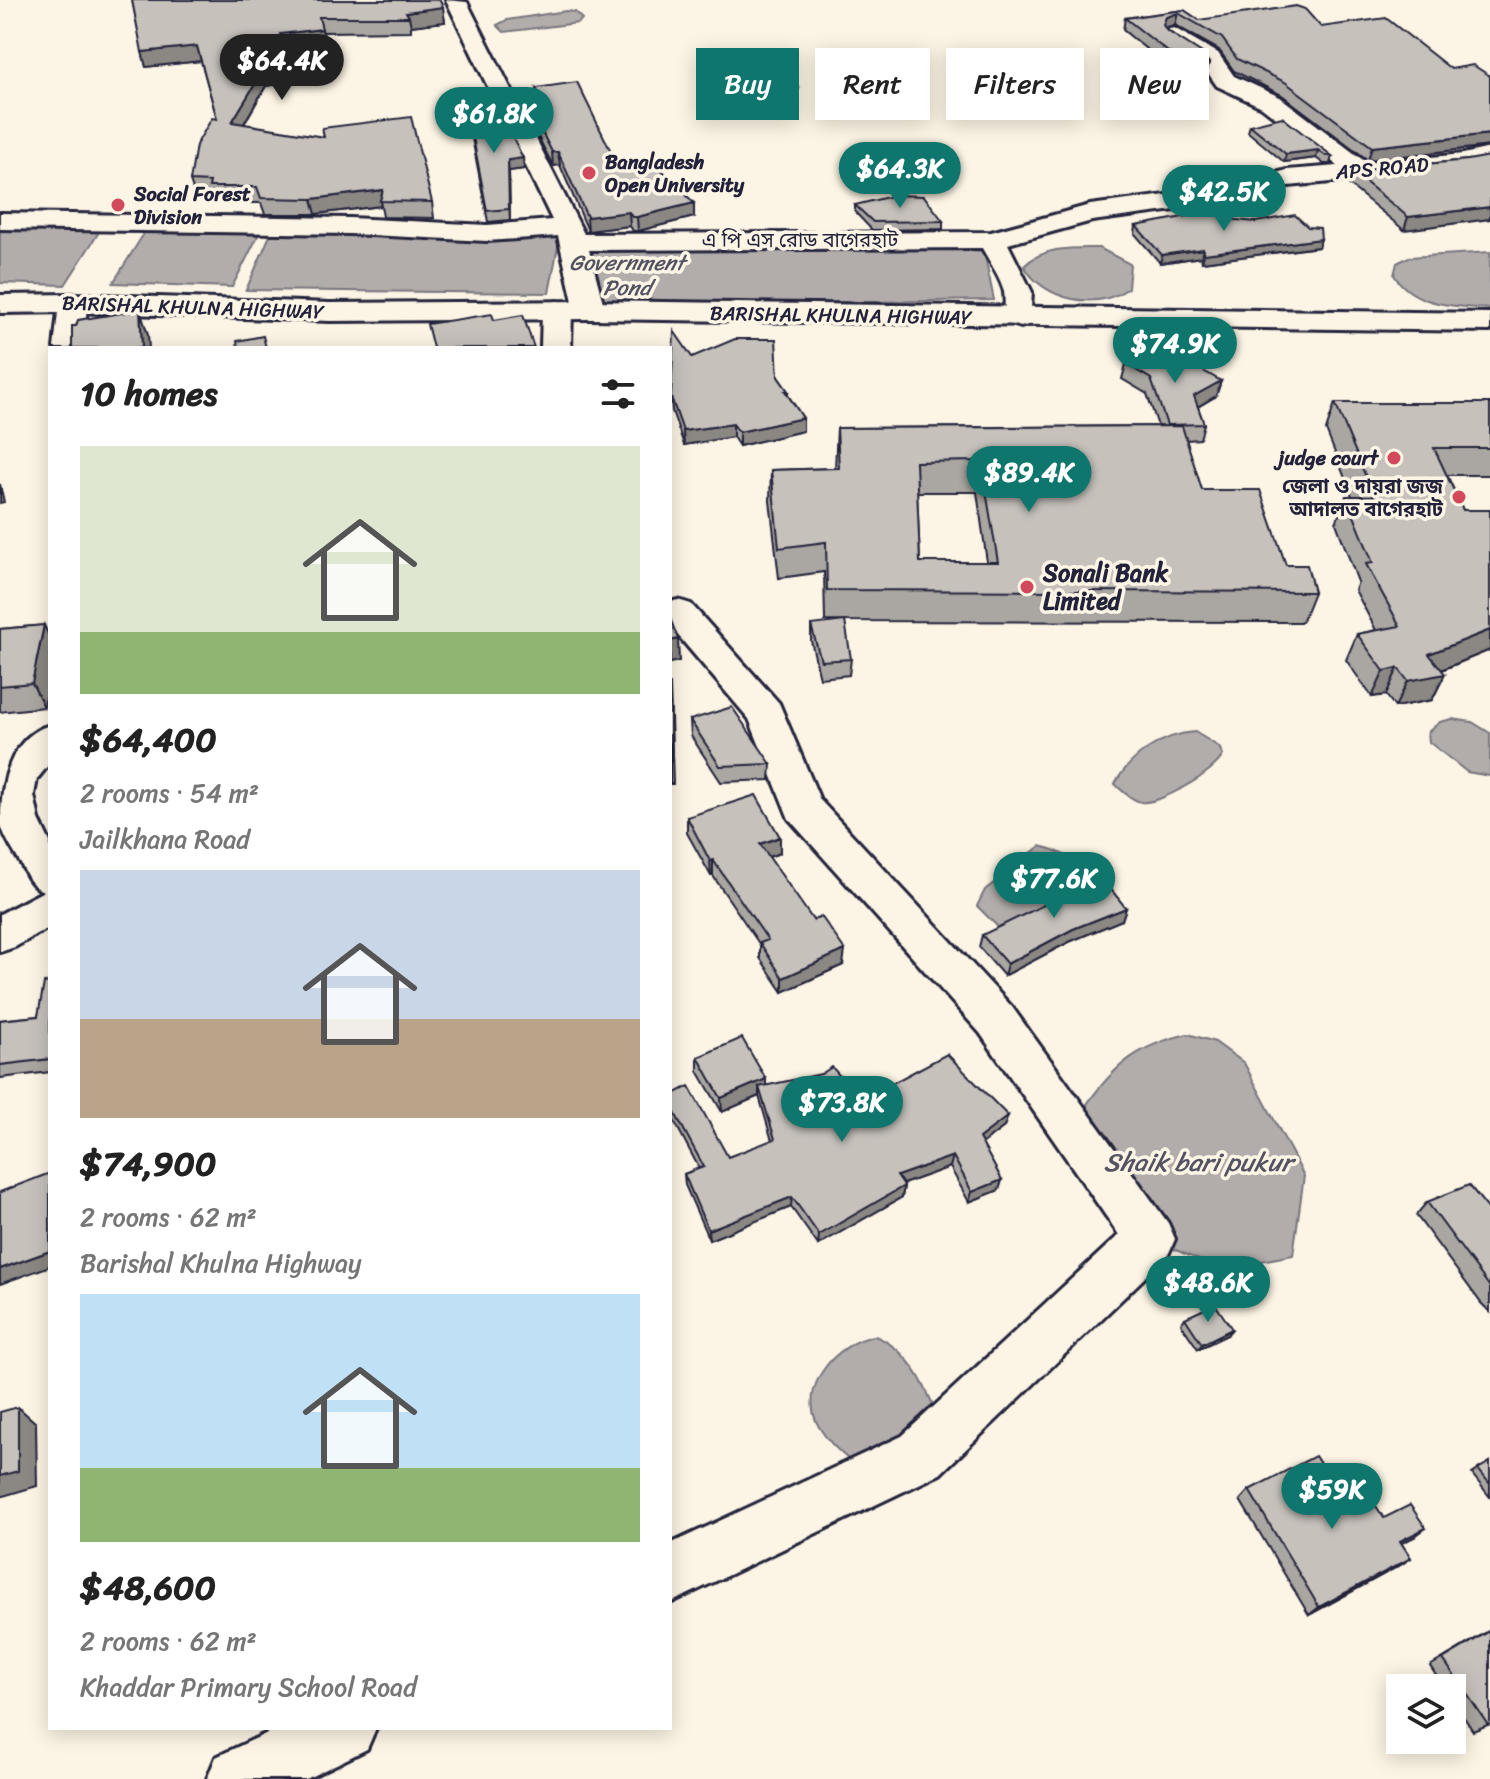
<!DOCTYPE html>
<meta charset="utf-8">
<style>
body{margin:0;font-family:Sriracha,"Noto Sans Bengali",sans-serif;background:#f2f2f2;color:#222;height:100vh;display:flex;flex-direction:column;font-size:30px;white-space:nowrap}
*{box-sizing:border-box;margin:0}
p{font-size:26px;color:#767676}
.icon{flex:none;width:44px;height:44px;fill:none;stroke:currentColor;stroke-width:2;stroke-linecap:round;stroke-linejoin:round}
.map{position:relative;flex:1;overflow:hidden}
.sheet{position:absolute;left:48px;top:346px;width:624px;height:1384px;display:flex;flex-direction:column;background:#fff;border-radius:0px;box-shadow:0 4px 20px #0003}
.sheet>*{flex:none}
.guide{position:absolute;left:696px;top:48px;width:674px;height:72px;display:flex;gap:16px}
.fabs{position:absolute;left:1386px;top:1674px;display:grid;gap:16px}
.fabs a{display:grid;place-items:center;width:80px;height:80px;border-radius:0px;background:#fff;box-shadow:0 4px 20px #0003;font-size:40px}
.price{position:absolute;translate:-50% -68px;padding:0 18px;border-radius:28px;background:#0f766e;color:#fff;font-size:26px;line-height:52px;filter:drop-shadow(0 2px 4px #0008)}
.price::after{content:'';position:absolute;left:50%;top:48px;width:24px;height:18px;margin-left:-12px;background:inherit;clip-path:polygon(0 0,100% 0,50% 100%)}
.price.on{background:#222;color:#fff}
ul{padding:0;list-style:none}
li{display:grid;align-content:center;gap:16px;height:424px;padding:0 32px}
li span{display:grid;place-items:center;height:248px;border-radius:0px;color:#555}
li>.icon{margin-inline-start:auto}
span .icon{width:144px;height:144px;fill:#fffc;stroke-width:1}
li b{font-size:34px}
h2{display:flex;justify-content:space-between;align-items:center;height:96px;padding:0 32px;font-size:34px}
.tag{padding:0 28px;border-radius:0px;background:#fff;box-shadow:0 4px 20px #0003;font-size:28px;line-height:72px}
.tag.on{background:#0f766e;color:#fff}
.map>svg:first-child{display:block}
.water{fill:#b2adab;stroke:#78757e;stroke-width:2}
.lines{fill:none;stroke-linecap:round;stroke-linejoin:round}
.minor-casing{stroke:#22223b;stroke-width:6}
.highway-casing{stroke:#22223b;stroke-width:6}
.minor{fill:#fcf5e5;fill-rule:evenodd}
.highway{fill:#fcf5e5;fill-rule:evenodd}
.wall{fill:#aaa6a1;stroke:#22223b;stroke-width:2;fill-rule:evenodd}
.shaded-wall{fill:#8b8783;stroke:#22223b;stroke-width:2}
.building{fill:#c6c1bb;stroke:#22223b;stroke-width:2;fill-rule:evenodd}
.poi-dot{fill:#d1495b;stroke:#fcf5e5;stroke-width:3}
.labels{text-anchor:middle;stroke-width:7;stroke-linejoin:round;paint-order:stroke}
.far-poi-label{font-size:20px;font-weight:bold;fill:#22223b;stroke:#fcf5e5;text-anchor:start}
.far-street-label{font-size:20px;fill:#22223b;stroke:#fcf5e5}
.far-water-label{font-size:22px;font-style:italic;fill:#545362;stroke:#fcf5e5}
.poi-label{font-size:24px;font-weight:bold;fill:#22223b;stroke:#fcf5e5;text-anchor:start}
.water-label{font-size:26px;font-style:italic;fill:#545362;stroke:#fcf5e5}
</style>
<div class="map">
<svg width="1490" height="1779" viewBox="0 0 1490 1779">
<rect width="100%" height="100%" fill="#fcf5e5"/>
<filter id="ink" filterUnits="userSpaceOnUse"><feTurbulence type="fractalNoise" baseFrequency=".0125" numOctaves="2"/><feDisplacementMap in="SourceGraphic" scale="16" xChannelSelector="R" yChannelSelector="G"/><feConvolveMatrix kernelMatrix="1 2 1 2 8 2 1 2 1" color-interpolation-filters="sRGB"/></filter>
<g filter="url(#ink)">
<g class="water">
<polygon points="566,11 575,12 582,19 578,23 504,32 497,25 507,20"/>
<path d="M745 49 768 51 800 88C767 116 742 80 717 61L724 54Z"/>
<polygon points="148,227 261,230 232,287 113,283"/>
<polygon points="0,229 99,232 65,285 0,283"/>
<polygon points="271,233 560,236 549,293 246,290"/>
<polygon points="982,242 994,300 601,306 590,244"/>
<path d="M1099 248 1130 264 1128 288C1097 312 1043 300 1024 266 1044 246 1073 248 1099 248Z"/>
<path d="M1490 252V309C1456 306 1414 307 1394 275L1397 263 1409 257Z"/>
<polygon points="1452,719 1472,722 1490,733 1490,776 1467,772 1429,742 1428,732 1440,722"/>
<path d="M1195 732 1219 747 1223 755C1215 772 1160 805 1141 802 1132 800 1121 790 1115 784 1130 756 1163 734 1195 732Z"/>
<path d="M1040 846C1060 851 1082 861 1087 881L1077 893 999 928 977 906 985 890Z"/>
<path d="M1188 1034 1215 1042 1244 1063 1304 1176 1293 1255 1220 1269 1150 1239 1096 1151 1087 1104C1116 1064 1139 1045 1188 1034Z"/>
<path d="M875 1336C909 1350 925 1384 938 1417L858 1468C844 1455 829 1444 819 1427 796 1387 837 1342 875 1336Z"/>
</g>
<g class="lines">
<defs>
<g id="minor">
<path d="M446 0 467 2 584 234 991 232 1090 205 1219 188 1287 170 1338 166 1262 107 1217 86 1201 63 1166 40 1163 35 1166 30 1174 28 1218 53 1234 76 1280 97 1367 163 1463 154 1490 148V164L1463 170 1288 186 1220 204 1092 221 1008 244 1032 292 1031 308 1036 318 1031 324 1021 327 1011 324C1002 312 1006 305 1004 292 1001 278 989 261 982 248L589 250 605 310 600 316 590 319 580 316 575 310 558 236 487 241 350 234 0 229V213L350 218 487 225 552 220Z"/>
<polygon points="73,294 83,297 87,303 84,348 54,348 59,303 63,297"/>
<polygon points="557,301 567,304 572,310 571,348 541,348 542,310 547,304"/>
<polygon points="678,600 691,604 779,703 820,800 1012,1007 1168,1223 1175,1239 1168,1255 940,1474 670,1603 670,1544 902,1436 1119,1235 980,1033 789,819 749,719 670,626 670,602"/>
<path d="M50 725V763L37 779 34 795 39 819 50 842V927L15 947 0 952V914L44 891C31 887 27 875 21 864 14 852 5 839 1 825 0 786 9 737 50 725Z"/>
<polygon points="278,1728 376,1728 367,1749 306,1779 207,1779 216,1757"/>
</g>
<polygon id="highway" points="73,294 330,303 590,301 1490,313 1490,331 590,319 330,321 73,312 0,313 0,295"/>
</defs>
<use href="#minor" class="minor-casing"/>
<use href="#highway" class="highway-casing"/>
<use href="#minor" class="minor"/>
<use href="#highway" class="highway"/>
</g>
<g class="wall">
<polygon points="132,0 440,0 445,22 411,26 411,31 323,32 325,44 284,49 293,82 266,86 244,124 432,202 434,218 383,217 381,206 316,214 265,214 261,203 214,203 212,197 195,196 190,181 217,119 201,61 146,67"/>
<polygon points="1184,10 1199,20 1321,27 1451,69 1490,76 1490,146 1368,160 1282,95 1234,71 1219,50 1175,25 1165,28 1209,63 1206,76 1184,80 1123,30 1125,18"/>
<polygon points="536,88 621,172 694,217 638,231 633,231 630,226 588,231 560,165 553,166 526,113 525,99 537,97"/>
<polygon points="469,122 524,169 509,171 510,220 488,222"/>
<polygon points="1250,125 1332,156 1330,164 1324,164 1316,158 1284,162 1248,132"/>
<polygon points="1468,160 1404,230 1348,184 1352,171"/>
<polygon points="855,205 943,221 943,229 872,230 855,212"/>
<polygon points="1228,219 1321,239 1318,247 1202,262 1201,257 1160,263 1135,234 1136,226"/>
<polygon points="692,357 778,377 788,391 788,395 803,418 803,431 739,446 733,437 684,445 672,411 671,397"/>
<path d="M1126 364 1221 381 1216 396 1198 407 1204 424 1200 439 1186 440 1202 490 1286 565 1314 592 1302 622 825 621 824 572 779 578 770 501 771 470 835 468 837 428 1158 426 1147 394 1122 379ZM917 492H977L987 562H920Z"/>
<polygon points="1335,403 1490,403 1490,475 1447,475 1463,510 1490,510 1490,650 1442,670 1445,674 1432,700 1395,707 1386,695 1372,697 1346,660 1357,634 1376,630 1355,590 1358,582 1336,523 1346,496 1352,496 1326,430"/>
<polygon points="44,625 44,707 0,712 0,629"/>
<polygon points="811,625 851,659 849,675 820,678 811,641"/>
<polygon points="670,683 673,784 670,784"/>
<polygon points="690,720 771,764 770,780 721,782 691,736"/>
<polygon points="687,817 780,837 780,853 768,857 843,965 783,992 760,958 760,945 713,876 711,876 687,833"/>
<polygon points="1126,908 1122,920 1069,942 1004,976 979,947 982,935"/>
<polygon points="50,982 50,1072 0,1078 0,1020 38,1016"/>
<polygon points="698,1057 766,1079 766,1085 861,1100 1004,1127 982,1144 1002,1180 999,1190 969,1202 950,1167 903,1184 904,1186 902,1197 818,1245 791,1207 709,1240 685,1185 684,1174 699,1168 670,1113 670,1096 728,1157 772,1141 759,1096 722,1112 698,1071"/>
<polygon points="1427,1202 1490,1211 1490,1312 1481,1303 1416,1215"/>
<polygon points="1185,1318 1227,1335 1198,1349 1181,1324"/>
<polygon points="1490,1462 1490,1497 1472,1474"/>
<polygon points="1249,1490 1347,1505 1384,1518 1414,1537 1401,1543 1411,1558 1399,1566 1309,1615 1240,1500"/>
<polygon points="1490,1630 1490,1724 1473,1731 1452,1699 1452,1688 1444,1688 1430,1666"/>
</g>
<g class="shaded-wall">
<polygon points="443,7 445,22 411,26 409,17 406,12"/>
<polygon points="1178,13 1175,25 1163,28 1163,25 1166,17"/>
<polygon points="322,29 325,44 283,49 280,34"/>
<polygon points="197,46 201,61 146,67 142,52"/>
<polygon points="1209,63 1206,76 1184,80 1187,67"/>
<polygon points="290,67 293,82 266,86 236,137 232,122 263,71"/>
<polygon points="1490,134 1490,146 1368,160 1372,147"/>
<polygon points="1318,150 1316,158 1284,162 1286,154"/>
<polygon points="552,152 558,152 560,165 553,166"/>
<polygon points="523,158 524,169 509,171 510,220 508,160"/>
<polygon points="383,190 380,201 381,206 316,214 312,199"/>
<polygon points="694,203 694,217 638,231 637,217"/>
<polygon points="1490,207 1490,219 1404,230 1408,217"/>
<polygon points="629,212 630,226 588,231 587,217"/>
<polygon points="1321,239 1318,247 1202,262 1204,254"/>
<polygon points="1203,249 1201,257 1160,263 1162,255"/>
<polygon points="140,310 148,335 149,348 142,348"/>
<polygon points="1221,381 1216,396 1190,411 1194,396"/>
<polygon points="803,418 803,431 739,446 739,432"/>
<polygon points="733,424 733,437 684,445 683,431"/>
<polygon points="0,484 4,502 0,503"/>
<polygon points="44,625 50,638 50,678 44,707 32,683"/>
<polygon points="1490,630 1490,650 1421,678 1445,674 1432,700 1395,707 1408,681 1429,654"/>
<polygon points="678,639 679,661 670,663 670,641"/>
<polygon points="1398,668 1386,695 1372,697 1384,671"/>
<polygon points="780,837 780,853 760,860 760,844"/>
<polygon points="713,860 713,876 711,876 710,861"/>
<polygon points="1126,908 1122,920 1069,942 1004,976 1007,964 1073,929"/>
<polygon points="845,950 843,965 783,992 783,978"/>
<polygon points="766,1079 766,1093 759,1087 759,1096 722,1112 721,1098"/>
<polygon points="1008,1116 1004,1127 976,1148 979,1138"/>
<polygon points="953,1156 950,1167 895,1187 897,1176"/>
<polygon points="1002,1180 999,1190 969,1202 972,1192"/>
<polygon points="904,1186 902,1197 818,1245 819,1235"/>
<polygon points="792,1197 791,1207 709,1240 708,1230"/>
<polygon points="50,1251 50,1266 0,1284 0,1269"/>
<polygon points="1232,1329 1227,1335 1198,1349 1202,1344"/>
<polygon points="18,1407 36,1423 37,1486 0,1497 0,1476"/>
<polygon points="1426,1528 1414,1537 1388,1550 1400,1541"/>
<polygon points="1411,1558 1399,1566 1309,1615 1319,1607"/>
</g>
<g class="building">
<polygon points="132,0 440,0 443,7 406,12 409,17 319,17 322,29 280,34 290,67 263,71 232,122 324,137 322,128 411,117 432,202 380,201 383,190 312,199 261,198 257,187 209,187 210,182 190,181 196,145 212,118 217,119 197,46 142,52"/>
<polygon points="1296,6 1305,9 1321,27 1386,18 1451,69 1473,65 1490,76 1490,134 1372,147 1285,82 1237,59 1222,38 1178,13 1166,17 1163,25 1166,30 1202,53 1209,63 1187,67 1125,18 1184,10 1199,20"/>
<polygon points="577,82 621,172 658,166 694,203 637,217 632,217 629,212 587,217 558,152 552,152 525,99 540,97 536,88"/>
<polygon points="498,107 523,158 508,160 509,209 487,211 468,111"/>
<polygon points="1282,117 1332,156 1326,156 1318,150 1286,154 1250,125"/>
<polygon points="1490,156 1490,207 1408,217 1352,171 1468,160"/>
<polygon points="896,195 924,196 943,221 873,222 855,205"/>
<polygon points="1219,210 1228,219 1256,222 1295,215 1308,227 1320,228 1321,239 1204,254 1203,249 1162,255 1136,226"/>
<polygon points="140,310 142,348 72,348 72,326 76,326 78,320"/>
<polygon points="492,314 494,320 523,315 534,348 433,348 427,324"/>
<polygon points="674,331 692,357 735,339 776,339 778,377 788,391 785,391 803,418 739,432 733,424 683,431 671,397"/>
<polygon points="263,336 266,348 238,348 237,341"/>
<polygon points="1159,346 1221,381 1194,396 1204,424 1167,425 1151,379 1126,364"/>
<polygon points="1335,403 1490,403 1490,448 1434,448 1463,510 1490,510 1490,630 1429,654 1445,674 1408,681 1398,668 1384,671 1357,634 1400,626 1366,564 1373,563 1346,496 1374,496"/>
<path d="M1182 426 1202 490H1260L1286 565H1307L1314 592 827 590 826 542 779 548 771 470 839 468 837 428ZM981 461 998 562H920L916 462Z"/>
<polygon points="670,618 678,639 670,641"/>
<polygon points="845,621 851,659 821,661 811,625"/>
<polygon points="44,625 32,683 0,686 0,629"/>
<polygon points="670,697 672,762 670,762"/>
<polygon points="732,707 771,764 720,766 690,720"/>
<polygon points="756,795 780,837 760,844 813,920 821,916 845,950 783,978 760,943 768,940 713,860 710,861 687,817"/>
<polygon points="1101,877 1126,908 1073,929 1007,964 982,935"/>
<polygon points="50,982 50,1059 0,1065 0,1020 38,1016 44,983"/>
<polygon points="742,1038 766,1079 721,1098 698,1057"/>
<polygon points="947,1054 1008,1116 979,1138 1002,1180 972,1192 953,1156 897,1176 904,1186 819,1235 792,1197 708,1230 684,1174 704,1167 670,1104 670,1096 689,1086 728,1157 775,1139 759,1087 821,1074 832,1067 861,1100"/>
<polygon points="50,1173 50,1251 0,1269 0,1192"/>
<polygon points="1469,1185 1490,1211 1490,1287 1427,1202"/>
<polygon points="1215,1304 1232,1329 1202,1344 1185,1318"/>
<polygon points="18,1407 18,1471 0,1476 0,1412"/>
<polygon points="1315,1456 1347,1505 1368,1494 1384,1518 1410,1505 1426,1528 1400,1541 1411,1558 1319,1607 1249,1490"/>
<polygon points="1490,1462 1490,1484 1478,1469"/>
<polygon points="1490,1631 1490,1724 1488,1725 1443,1659"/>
</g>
</g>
<g class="poi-dot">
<circle cx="589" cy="173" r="8"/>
<circle cx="118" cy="205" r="8"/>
<circle cx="1394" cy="458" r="8"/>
<circle cx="1459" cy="497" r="8"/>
<circle cx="1027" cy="587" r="8"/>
</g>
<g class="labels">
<g class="far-poi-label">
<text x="605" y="169">Bangladesh<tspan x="605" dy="23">Open University</tspan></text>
<text x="134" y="201">Social Forest<tspan x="134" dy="23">Division</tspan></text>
<text x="1378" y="465" text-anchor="end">judge court</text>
<text x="1443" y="493" text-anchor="end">জেলা ও দায়রা জজ<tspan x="1443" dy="23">আদালত বাগেরহাট</tspan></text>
</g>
<g class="far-street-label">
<text transform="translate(1382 168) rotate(-5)" y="7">APS ROAD</text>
<text x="800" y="247">এ পি এস রোড বাগেরহাট</text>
<text transform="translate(193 307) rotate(2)" y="7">BARISHAL KHULNA HIGHWAY</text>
<text transform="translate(841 315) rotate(1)" y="7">BARISHAL KHULNA HIGHWAY</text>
</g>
<g class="far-water-label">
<text x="627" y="270">Government<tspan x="627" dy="25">Pond</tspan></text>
</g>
<g class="poi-label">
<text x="1043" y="581">Sonali Bank<tspan x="1043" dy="28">Limited</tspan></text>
</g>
<g class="water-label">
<text x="1198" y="1171">Shaik bari pukur</text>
</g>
</g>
</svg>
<div class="fabs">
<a><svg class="icon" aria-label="layers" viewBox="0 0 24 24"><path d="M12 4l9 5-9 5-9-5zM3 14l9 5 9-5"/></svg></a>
</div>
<b class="price on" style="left:282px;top:102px">$64.4K</b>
<b class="price" style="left:494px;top:155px">$61.8K</b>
<b class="price" style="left:900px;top:210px">$64.3K</b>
<b class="price" style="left:1224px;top:233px">$42.5K</b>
<b class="price" style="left:1175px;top:385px">$74.9K</b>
<b class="price" style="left:1029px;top:514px">$89.4K</b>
<b class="price" style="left:1054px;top:920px">$77.6K</b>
<b class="price" style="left:842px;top:1144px">$73.8K</b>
<b class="price" style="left:1208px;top:1324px">$48.6K</b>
<b class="price" style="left:1332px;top:1531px">$59K</b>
<div class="guide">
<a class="tag on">Buy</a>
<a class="tag">Rent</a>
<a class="tag">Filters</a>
<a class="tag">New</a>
</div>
<section class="sheet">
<h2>10 homes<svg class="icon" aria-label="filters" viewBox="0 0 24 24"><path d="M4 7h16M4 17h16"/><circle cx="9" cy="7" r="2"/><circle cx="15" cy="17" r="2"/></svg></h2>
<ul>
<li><span style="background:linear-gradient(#dfe7d0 75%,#8fb573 0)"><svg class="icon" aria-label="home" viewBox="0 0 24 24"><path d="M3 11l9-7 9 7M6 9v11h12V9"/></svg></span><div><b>$64,400</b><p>2 rooms · 54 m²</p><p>Jailkhana Road</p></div></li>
<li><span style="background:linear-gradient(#c9d6e8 60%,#b9a48a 0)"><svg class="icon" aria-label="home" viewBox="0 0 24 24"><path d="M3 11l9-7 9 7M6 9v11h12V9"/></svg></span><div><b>$74,900</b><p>2 rooms · 62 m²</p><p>Barishal Khulna Highway</p></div></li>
<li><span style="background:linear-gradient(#bfe0f5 70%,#8fb573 0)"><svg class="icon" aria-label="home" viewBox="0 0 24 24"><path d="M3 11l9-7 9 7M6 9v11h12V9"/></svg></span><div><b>$48,600</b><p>2 rooms · 62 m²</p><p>Khaddar Primary School Road</p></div></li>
</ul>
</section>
</div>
